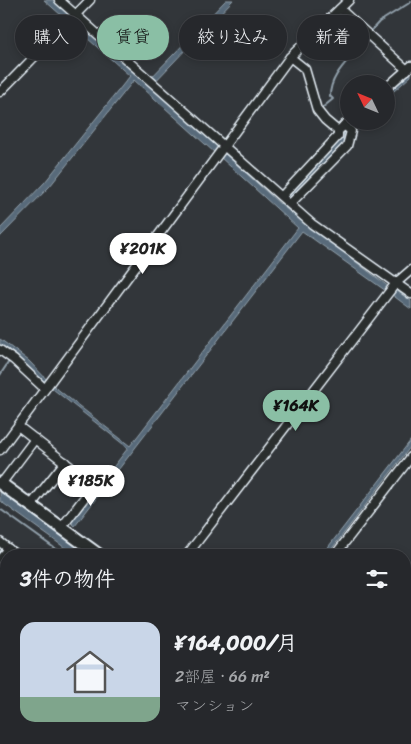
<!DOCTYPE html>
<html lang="ja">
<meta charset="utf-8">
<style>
body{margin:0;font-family:Sriracha,"Klee One",sans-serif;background:#2e3034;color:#f1f3f6;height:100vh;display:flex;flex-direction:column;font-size:19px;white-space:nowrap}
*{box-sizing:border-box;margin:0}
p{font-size:16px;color:#a4a6a9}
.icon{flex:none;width:28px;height:28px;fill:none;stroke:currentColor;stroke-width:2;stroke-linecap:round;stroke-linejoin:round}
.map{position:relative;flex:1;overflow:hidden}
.panel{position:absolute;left:0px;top:549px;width:411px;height:196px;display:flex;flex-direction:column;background:#26282c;border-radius:20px 20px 0 0;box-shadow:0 2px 8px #0003,0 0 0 1px #424448}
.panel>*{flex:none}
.top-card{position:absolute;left:15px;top:15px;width:381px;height:45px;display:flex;gap:10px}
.needle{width:32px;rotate:313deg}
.fabs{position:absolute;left:340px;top:75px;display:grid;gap:10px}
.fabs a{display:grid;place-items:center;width:55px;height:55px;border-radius:50%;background:#26282c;box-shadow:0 2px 8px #0003,0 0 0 1px #424448;font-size:25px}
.price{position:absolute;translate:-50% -42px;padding:0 11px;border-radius:18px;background:#fff;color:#222;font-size:16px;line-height:32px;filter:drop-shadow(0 1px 2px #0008)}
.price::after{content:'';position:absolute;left:50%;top:30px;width:15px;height:11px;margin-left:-8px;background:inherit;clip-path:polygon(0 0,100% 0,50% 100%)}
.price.current{background:#8abfa5;color:#111}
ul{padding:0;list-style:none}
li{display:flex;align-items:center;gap:15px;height:125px;padding:0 20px}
li span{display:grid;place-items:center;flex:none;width:140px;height:100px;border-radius:15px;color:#555}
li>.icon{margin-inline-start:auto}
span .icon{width:60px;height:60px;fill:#fffc;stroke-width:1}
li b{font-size:21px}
h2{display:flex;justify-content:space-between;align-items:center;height:60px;padding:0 20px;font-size:21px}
.pill{padding:0 18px;border-radius:22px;background:#26282c;box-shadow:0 2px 8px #0003,0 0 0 1px #424448;font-size:18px;line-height:45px}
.pill.current{background:#8abfa5;color:#111}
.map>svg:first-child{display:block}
.water{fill:#596b7a;stroke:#92a1ac}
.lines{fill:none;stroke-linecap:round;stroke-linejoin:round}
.stream{stroke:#92a1ac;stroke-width:2}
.minor-casing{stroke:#e8f1f8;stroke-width:11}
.tertiary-casing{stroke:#e8f1f8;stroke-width:12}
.primary-casing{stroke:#e8f1f8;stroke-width:15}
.trunk-casing{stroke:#e8f1f8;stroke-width:16}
.minor{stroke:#2a2d2e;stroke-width:8}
.tertiary{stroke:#2a2d2e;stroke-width:9}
.primary{stroke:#2a2d2e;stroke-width:11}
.trunk{stroke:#2a2d2e;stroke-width:12}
</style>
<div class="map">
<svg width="411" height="744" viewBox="0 0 411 744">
<rect width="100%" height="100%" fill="#32363a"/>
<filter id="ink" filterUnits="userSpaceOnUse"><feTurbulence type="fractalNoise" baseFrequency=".02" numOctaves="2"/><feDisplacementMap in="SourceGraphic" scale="10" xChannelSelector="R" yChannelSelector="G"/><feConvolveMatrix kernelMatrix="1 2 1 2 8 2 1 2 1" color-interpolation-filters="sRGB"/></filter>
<g filter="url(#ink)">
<g class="water">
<polygon points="44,0 53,0 146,83 226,0 233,0 150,87 219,148 215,153 134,80 50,186 0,237 0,229 45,182 130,76"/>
<polygon points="411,70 411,76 386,98 386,92"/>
<polygon points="353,121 361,121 353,126 348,132 343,146 290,198 287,196 339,141 349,125"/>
<polygon points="223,152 280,204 282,202 286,206 285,208 389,287 386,291 302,231 75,526 71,522 128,448 49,386 18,357 0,344 0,339 29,361 51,384 130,446 298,228 220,157"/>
<polygon points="394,289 411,301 411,309 391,294"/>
<polygon points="411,440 411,446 327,555 322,555"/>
<polygon points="0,492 88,555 75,555 0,501"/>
</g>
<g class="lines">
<g class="stream">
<polyline points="369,33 379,22 411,2"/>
<path d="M321 112 322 108 333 99 330 96C330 72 355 56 366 37"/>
<polyline points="325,115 336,124"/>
<polyline points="0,375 10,360"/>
<polyline points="0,509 64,555"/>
</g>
<defs>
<g id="minor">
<polyline points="59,0 312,224 411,294"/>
<polyline points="340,9 407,70"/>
<polyline points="290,57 305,69 317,110 325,120 338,131"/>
<polyline points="386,88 411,66"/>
<polyline points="0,92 90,0"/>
<polyline points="282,196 338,136 338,131 349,121"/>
<polyline points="290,204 347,146 351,131 344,125"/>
<polyline points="0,350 14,360 45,389"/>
<polyline points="18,426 94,485"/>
<polyline points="0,450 290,57 349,0"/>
<polyline points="1,484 35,439"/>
<polyline points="31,505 65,462"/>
<polyline points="62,527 103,473"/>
<polyline points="0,542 16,555"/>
<polyline points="187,555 396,283 411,270"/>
<polyline points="335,555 411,457"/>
<polyline points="0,559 9,549"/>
<polyline points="0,608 6,612"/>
<polyline points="182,739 189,744"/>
<polyline points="199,744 204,739"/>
<polyline points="239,744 244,739"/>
</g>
<polyline id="tertiary" points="340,739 347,744"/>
<polyline id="primary" points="0,483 99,555"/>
<g id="trunk">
<polyline points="405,647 411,641"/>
<polyline points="303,744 309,739"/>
</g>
</defs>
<use href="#minor" class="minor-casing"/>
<use href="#tertiary" class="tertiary-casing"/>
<use href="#primary" class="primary-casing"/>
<use href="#trunk" class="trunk-casing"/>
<use href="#minor" class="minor"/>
<use href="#tertiary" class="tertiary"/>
<use href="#primary" class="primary"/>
<use href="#trunk" class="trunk"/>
</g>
</g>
</svg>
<div class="fabs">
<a><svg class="needle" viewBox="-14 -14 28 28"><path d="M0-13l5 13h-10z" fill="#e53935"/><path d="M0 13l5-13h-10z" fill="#a4a6a9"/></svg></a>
</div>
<b class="price" style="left:143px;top:275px">¥201K</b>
<b class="price current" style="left:296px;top:432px">¥164K</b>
<b class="price" style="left:91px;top:507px">¥185K</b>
<div class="top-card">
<a class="pill">購入</a>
<a class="pill current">賃貸</a>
<a class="pill">絞り込み</a>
<a class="pill">新着</a>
</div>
<section class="panel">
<h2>3件の物件<svg class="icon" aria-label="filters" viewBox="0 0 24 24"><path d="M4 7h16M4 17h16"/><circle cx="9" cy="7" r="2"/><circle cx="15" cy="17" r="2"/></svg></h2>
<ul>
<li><span style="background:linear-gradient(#c9d6e8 75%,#7fa58c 0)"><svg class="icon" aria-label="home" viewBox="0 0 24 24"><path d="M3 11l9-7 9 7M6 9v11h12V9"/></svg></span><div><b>¥164,000/月</b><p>2部屋 · 66 m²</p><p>マンション</p></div></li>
</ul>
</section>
</div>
